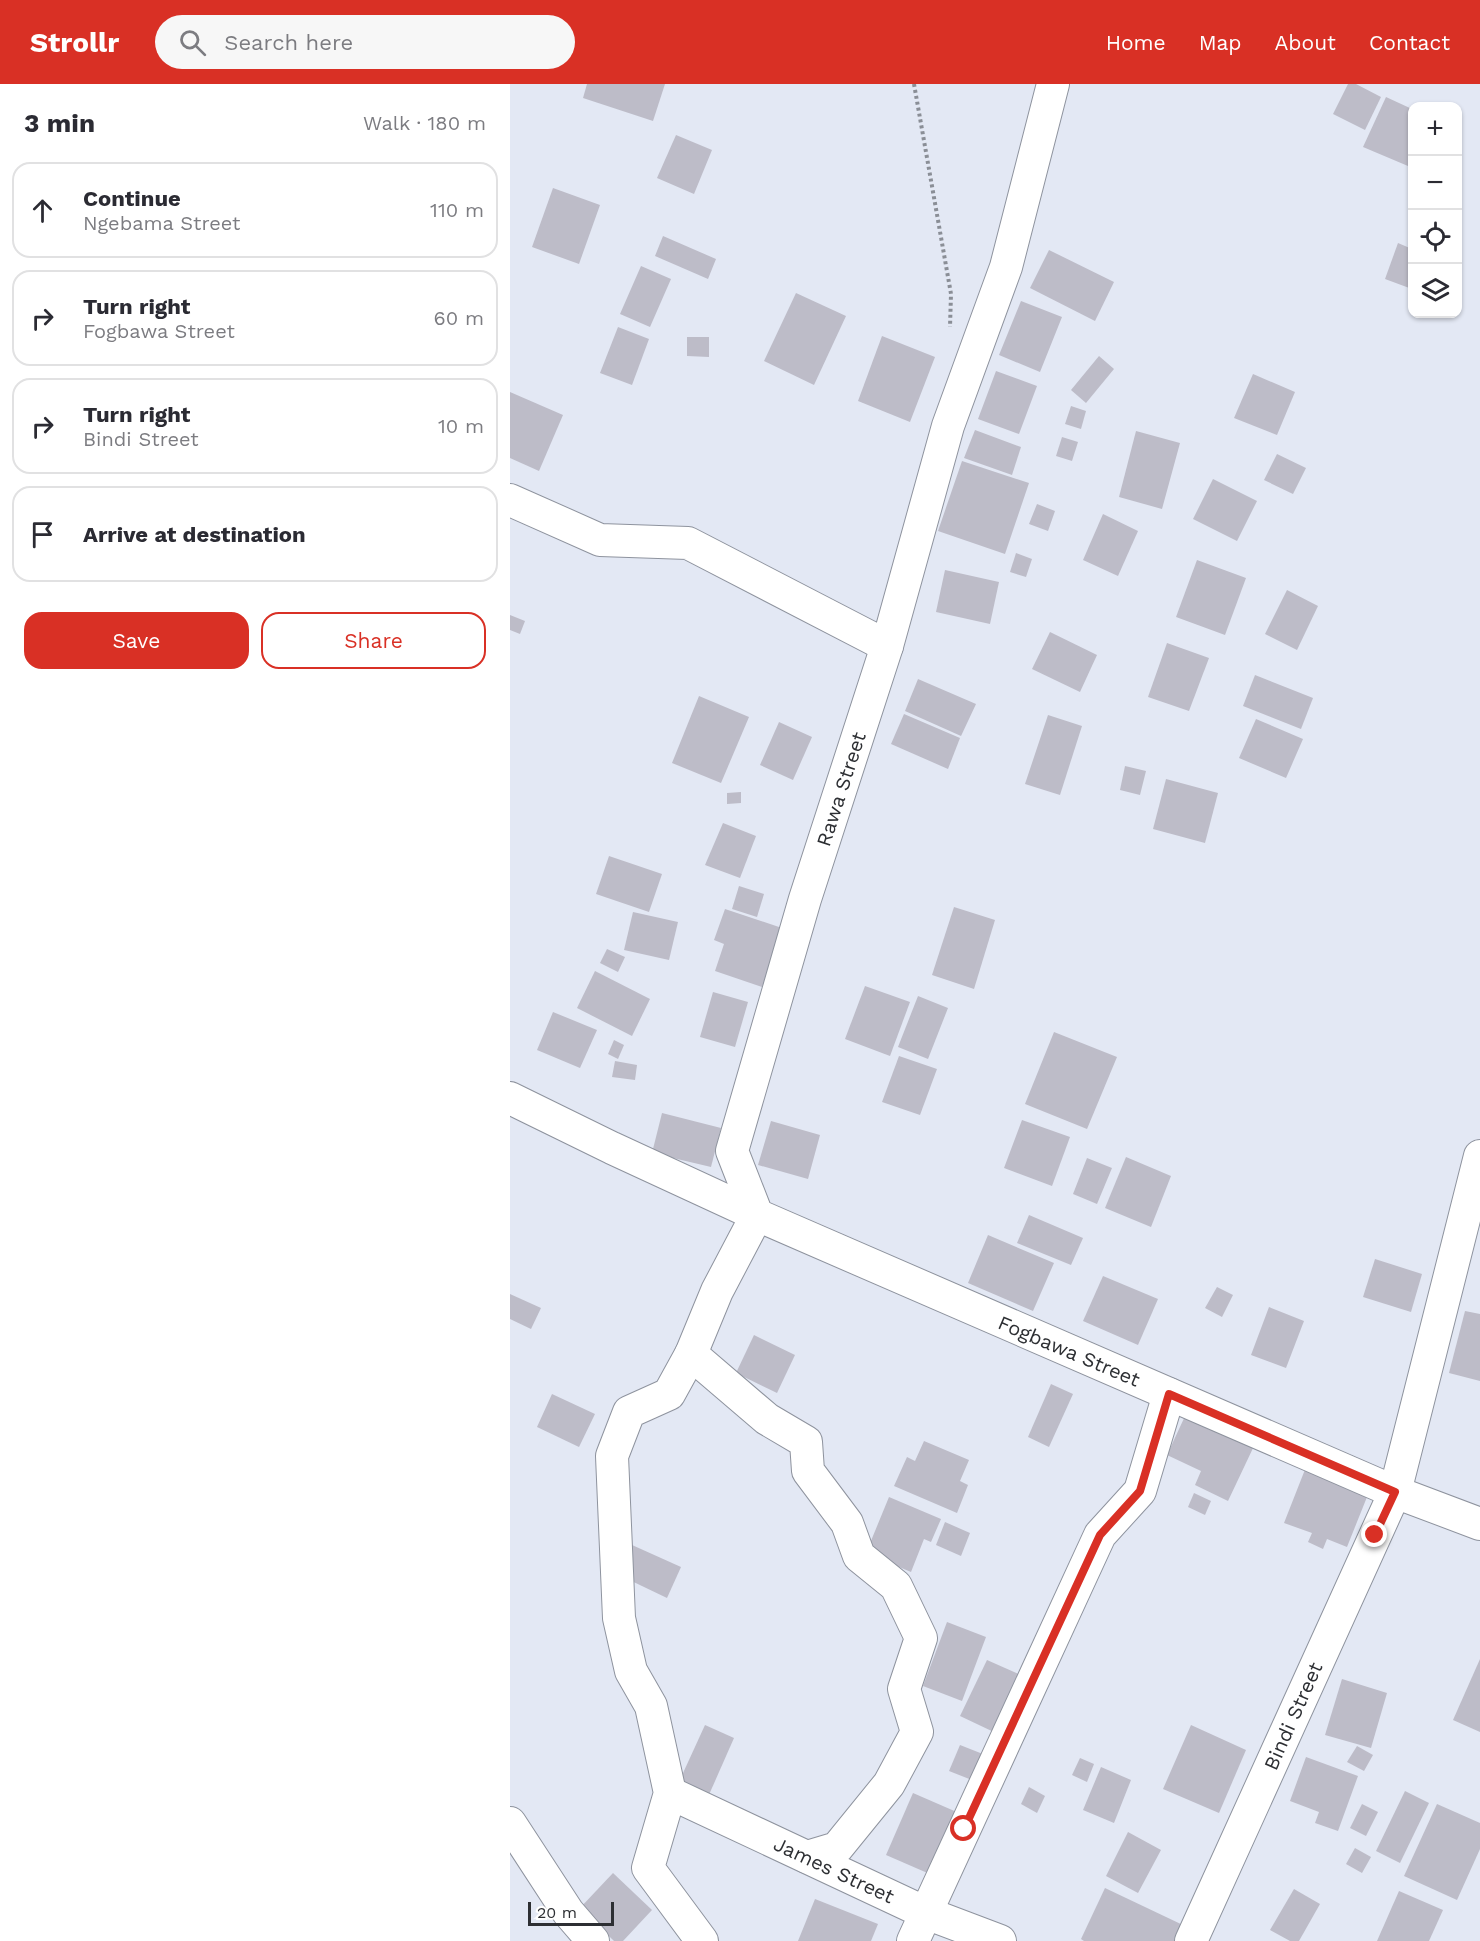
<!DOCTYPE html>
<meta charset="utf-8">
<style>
body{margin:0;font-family:"Work Sans",sans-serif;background:#f7f7f7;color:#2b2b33}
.controls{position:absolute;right:18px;top:18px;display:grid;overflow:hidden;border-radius:12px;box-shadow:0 2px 4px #0004}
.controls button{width:54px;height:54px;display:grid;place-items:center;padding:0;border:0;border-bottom:2px solid #e1e1e2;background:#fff;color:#2b2b33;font:30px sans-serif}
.scale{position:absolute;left:18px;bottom:15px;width:86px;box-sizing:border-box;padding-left:6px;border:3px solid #2d2f33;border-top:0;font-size:16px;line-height:21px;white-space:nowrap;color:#2d2f33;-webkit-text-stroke:4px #fff;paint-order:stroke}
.stop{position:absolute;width:18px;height:18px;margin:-14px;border:4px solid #d93025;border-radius:50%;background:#fff}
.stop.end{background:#d93025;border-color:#fff;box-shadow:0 2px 6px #0008}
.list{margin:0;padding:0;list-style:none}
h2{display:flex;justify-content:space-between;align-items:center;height:78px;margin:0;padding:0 24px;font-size:26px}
h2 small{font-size:20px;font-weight:400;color:#7c7c81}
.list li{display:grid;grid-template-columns:39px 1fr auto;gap:18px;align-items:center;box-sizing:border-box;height:96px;margin:0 12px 12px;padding:0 12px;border:2px solid #e1e1e2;border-radius:18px}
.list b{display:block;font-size:22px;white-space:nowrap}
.list p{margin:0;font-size:20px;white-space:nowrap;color:#7c7c81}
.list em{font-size:20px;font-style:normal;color:#7c7c81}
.actions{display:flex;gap:12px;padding:18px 24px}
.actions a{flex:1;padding:14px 0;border:2px solid #d93025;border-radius:18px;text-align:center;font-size:21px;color:#d93025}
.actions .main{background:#d93025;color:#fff}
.icon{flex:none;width:33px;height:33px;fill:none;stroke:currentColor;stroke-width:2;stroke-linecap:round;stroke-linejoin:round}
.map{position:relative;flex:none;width:970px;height:1857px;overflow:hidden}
header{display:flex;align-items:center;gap:36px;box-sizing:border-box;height:84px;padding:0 30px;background:#d93025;color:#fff}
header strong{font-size:28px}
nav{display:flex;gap:33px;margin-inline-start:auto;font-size:21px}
.search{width:420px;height:54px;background:#f7f7f7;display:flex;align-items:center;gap:15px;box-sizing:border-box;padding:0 21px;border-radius:33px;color:#7c7c81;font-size:22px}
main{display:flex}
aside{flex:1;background:#fff}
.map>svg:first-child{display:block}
.building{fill:#bdbcc8}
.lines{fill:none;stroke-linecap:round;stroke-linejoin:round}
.minor-casing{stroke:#8e939e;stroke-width:34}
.path{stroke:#8a8e96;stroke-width:4;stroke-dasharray:3 3;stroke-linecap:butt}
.minor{stroke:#fff;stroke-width:32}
.route{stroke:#d93025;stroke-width:8}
.labels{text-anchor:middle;stroke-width:4.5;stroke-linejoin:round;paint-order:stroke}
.street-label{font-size:20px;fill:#2d2f33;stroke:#fff}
</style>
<header>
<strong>Strollr</strong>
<div class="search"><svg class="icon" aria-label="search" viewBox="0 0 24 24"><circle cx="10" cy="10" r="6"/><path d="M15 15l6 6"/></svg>Search here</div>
<nav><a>Home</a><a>Map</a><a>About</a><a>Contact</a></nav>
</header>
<main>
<aside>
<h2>3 min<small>Walk · 180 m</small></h2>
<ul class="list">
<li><svg class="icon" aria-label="ahead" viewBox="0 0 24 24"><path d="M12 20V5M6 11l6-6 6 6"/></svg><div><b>Continue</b><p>Ngebama Street</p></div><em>110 m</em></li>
<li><svg class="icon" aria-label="right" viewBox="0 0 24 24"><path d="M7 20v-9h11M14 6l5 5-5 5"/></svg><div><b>Turn right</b><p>Fogbawa Street</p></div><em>60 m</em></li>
<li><svg class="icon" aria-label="right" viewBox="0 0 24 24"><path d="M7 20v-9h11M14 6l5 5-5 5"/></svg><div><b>Turn right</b><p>Bindi Street</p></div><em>10 m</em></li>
<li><svg class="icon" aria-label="arrive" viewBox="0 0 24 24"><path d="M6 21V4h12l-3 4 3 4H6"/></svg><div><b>Arrive at destination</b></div></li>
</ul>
<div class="actions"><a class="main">Save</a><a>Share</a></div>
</aside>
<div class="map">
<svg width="970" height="1857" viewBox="0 0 970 1857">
<rect width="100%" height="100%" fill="#e3e8f4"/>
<g class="building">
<polygon points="77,0 155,0 143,37 73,14"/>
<polygon points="838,0 846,0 871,13 855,46 823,30"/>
<polygon points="876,13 902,25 902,71 898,82 853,63"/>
<polygon points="166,51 202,66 184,110 147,94"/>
<polygon points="43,104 90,121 69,180 22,163"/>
<polygon points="153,152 206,175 198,195 145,172"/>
<polygon points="888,159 902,165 902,205 875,195"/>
<polygon points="539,166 604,198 585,237 520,204"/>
<polygon points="131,182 161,195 140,243 110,230"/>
<polygon points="286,209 336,232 304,301 254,277"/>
<polygon points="511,217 552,233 530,288 489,271"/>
<polygon points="108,243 139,255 122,301 90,289"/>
<polygon points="372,252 425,273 400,338 348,317"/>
<polygon points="177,253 199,253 199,273 177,272"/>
<polygon points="589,272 604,285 576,319 561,306"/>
<polygon points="486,287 527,302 509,350 468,335"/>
<polygon points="743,290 785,308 767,351 724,334"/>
<polygon points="0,308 53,331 29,387 0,374"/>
<polygon points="561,322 576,327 571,345 555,340"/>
<polygon points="465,346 511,363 502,391 454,374"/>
<polygon points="626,347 670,359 652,425 609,413"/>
<polygon points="552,353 568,358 562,377 546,372"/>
<polygon points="767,370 796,384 783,410 754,396"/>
<polygon points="452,377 519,399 495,470 428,447"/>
<polygon points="703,395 747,417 727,457 683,435"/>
<polygon points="527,420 545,427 538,447 519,440"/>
<polygon points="593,430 628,447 608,492 573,476"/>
<polygon points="506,469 522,475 516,493 500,488"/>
<polygon points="687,476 736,494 715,551 666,533"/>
<polygon points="435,486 489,498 480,540 426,528"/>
<polygon points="777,506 808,522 787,566 755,550"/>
<polygon points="0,531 15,537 10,550 0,546"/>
<polygon points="540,548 587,571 570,608 522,585"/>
<polygon points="657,559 699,574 679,627 638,613"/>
<polygon points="745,591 803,614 791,645 733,622"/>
<polygon points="408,595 466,620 451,652 395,627"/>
<polygon points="189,612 239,633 211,699 162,679"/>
<polygon points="394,630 450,654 438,685 381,660"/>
<polygon points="538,631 572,642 550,711 515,700"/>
<polygon points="746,635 793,655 776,694 729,674"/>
<polygon points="269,638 302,653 283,696 250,681"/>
<polygon points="615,682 636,687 630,711 610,706"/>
<polygon points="656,695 708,709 695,759 643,745"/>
<polygon points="231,708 231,719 217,720 217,709"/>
<polygon points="213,739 246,752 230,794 195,781"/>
<polygon points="99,772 152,790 139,828 86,810"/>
<polygon points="229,802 254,810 247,833 222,825"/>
<polygon points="444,823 485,836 464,905 422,891"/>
<polygon points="215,825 272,844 252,903 205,887 214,860 204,856"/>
<polygon points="123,828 168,838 159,876 114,866"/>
<polygon points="97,865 115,873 108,888 90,879"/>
<polygon points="85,887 140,915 122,952 67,924"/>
<polygon points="355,902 400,918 380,972 335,955"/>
<polygon points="203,908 238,918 225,963 190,953"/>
<polygon points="408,912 438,924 418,975 388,963"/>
<polygon points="43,928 87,946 70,984 27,966"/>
<polygon points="544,948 607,973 577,1045 515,1020"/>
<polygon points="104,956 114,961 108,975 98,970"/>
<polygon points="389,972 427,985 410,1031 372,1018"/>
<polygon points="105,977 127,981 125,996 102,993"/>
<polygon points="152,1029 211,1044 201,1083 142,1069"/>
<polygon points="512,1036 560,1053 542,1102 494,1084"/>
<polygon points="261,1037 310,1051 298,1095 248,1081"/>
<polygon points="616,1073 661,1092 641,1143 595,1124"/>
<polygon points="577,1074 602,1084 587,1120 563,1110"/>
<polygon points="519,1131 573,1154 561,1181 507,1159"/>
<polygon points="478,1151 544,1179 523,1227 458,1199"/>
<polygon points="865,1175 912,1190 901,1228 853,1213"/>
<polygon points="593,1192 648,1215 628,1261 573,1237"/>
<polygon points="707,1203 723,1211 712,1233 695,1224"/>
<polygon points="0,1210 31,1224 21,1245 0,1235"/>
<polygon points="759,1223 794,1237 776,1284 741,1271"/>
<polygon points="955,1227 970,1230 970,1297 939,1289"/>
<polygon points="244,1251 285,1271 267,1309 226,1289"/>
<polygon points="541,1300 563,1310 539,1363 518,1353"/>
<polygon points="42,1310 85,1330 69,1363 27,1343"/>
<polygon points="676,1330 744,1362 718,1417 685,1401 691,1387 657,1371"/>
<polygon points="414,1357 459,1376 450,1397 458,1401 447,1429 384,1402 397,1373 405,1377"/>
<polygon points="796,1383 859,1408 837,1463 817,1455 813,1465 798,1458 802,1449 774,1439"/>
<polygon points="684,1409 701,1417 695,1431 678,1423"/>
<polygon points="379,1413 431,1435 421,1458 414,1455 401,1488 356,1469"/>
<polygon points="435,1438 460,1449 451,1472 426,1461"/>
<polygon points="122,1461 171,1483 157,1514 109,1491"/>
<polygon points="437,1538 476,1553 452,1617 413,1602"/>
<polygon points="970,1575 970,1648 943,1636"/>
<polygon points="477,1576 515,1593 488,1650 450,1632"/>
<polygon points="832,1595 877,1609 861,1664 815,1651"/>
<polygon points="195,1641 224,1654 198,1713 168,1700"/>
<polygon points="681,1641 736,1666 709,1729 653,1705"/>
<polygon points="450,1661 483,1674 472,1700 439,1687"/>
<polygon points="847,1662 863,1671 854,1687 837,1678"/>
<polygon points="796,1673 848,1692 828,1747 805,1739 809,1728 780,1717"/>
<polygon points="570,1674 584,1680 577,1698 562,1691"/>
<polygon points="591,1683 621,1696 604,1739 573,1726"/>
<polygon points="519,1703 535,1712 527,1729 511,1720"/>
<polygon points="895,1707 919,1719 890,1779 866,1767"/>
<polygon points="403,1709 449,1729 422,1791 376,1771"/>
<polygon points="852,1720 868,1728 856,1752 840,1744"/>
<polygon points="927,1720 970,1739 970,1765 947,1816 894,1792"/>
<polygon points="618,1748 651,1766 628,1809 596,1792"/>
<polygon points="845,1764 861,1773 852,1789 836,1780"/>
<polygon points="103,1789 142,1826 113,1857 104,1857 70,1824"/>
<polygon points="595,1804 675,1842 668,1857 574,1857 571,1855"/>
<polygon points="784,1805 810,1820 789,1857 780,1857 760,1846"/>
<polygon points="889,1807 933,1826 919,1857 867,1857"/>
<polygon points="305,1815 368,1840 361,1857 288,1857"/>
</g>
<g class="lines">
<defs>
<g id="minor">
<polyline points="543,0 496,183 438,342 377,562 295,815 222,1067 247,1131 885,1408 970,1440"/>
<polyline points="0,416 90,456 178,459 377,562"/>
<polyline points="0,1014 102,1064 247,1131 207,1207 181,1270 159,1310 119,1328 102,1372 109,1534 121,1587 141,1622 160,1709 138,1784 192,1857"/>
<polyline points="181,1270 257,1335 296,1358 298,1387 337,1439 349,1472 386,1502 411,1554 394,1605 407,1648 379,1700 327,1764 297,1773"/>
<polyline points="160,1709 416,1829 490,1857"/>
<polyline points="0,1739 58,1828 83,1857"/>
<polyline points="403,1857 590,1451 630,1407 659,1310"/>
<polyline points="681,1857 885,1408 970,1072"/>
</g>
</defs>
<use href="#minor" class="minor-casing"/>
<polyline class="path" points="404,0 441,210 440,243"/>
<use href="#minor" class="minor"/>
</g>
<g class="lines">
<polyline class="route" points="454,1745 590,1451 630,1407 659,1310 885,1408 865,1451"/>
</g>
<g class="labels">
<g class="street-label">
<text transform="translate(331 705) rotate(-72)" y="7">Rawa Street</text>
<text transform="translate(559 1267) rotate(23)" y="7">Fogbawa Street</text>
<text transform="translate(783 1632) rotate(-66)" y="7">Bindi Street</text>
<text transform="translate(324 1786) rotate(25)" y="7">James Street</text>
</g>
</g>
</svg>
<div class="controls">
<button>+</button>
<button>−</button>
<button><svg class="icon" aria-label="locate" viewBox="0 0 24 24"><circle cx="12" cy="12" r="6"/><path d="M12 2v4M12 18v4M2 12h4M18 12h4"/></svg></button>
<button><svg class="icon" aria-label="layers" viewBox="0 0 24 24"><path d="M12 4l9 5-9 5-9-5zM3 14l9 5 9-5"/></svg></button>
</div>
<div class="scale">20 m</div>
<div class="stop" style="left:454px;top:1745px"></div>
<div class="stop end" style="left:865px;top:1451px"></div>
</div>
</main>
